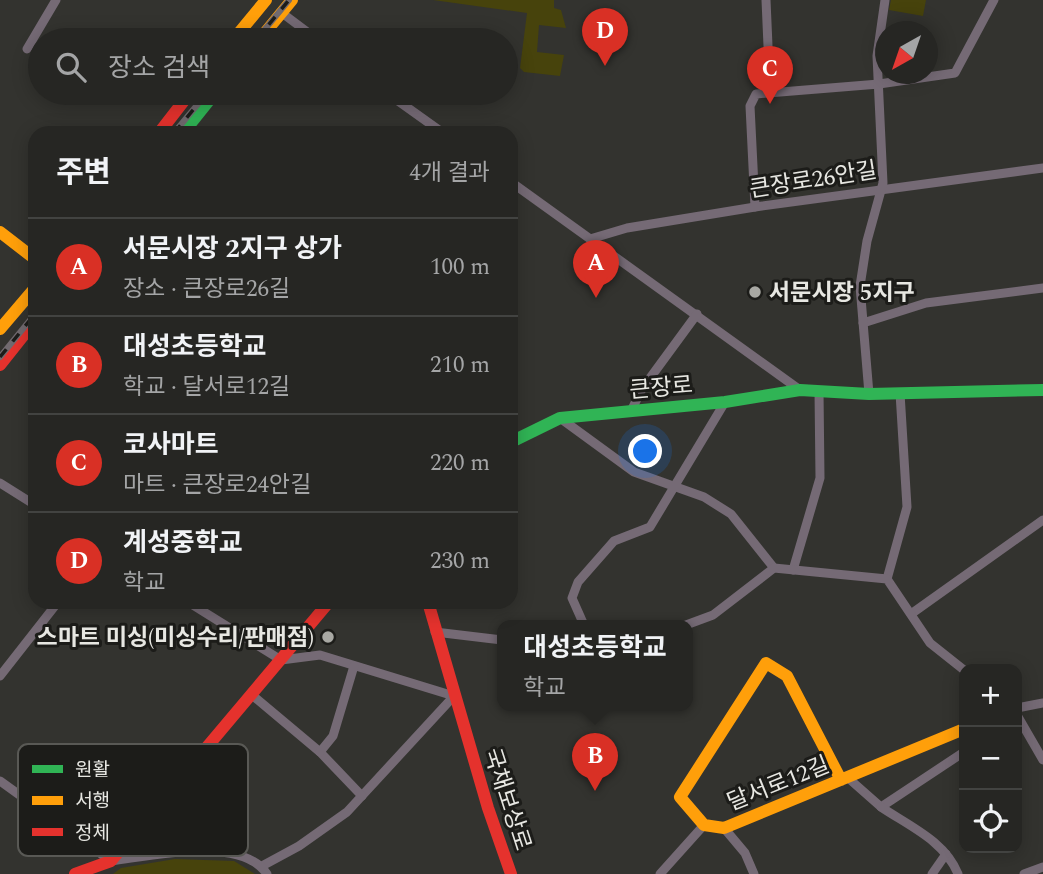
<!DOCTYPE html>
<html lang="ko">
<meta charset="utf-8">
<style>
body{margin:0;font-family:Spectral,"Noto Sans KR",serif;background:#323230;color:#f1f3f6}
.controls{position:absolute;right:21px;bottom:21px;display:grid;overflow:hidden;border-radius:14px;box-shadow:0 4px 18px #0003}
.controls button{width:63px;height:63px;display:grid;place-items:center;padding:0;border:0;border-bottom:2px solid #424341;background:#262623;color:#f1f3f6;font:35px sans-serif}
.compass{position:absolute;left:875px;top:21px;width:63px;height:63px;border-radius:50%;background:#262623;box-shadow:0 4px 18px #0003;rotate:220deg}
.you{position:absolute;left:646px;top:452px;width:24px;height:24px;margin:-18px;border:5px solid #fff;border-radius:50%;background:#1a73e8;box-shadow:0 0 0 10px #1a73e833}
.badge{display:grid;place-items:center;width:46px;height:46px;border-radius:50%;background:#d93025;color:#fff;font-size:23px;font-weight:700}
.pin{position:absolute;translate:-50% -58px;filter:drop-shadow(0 2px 4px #0008)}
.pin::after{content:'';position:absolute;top:37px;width:24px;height:21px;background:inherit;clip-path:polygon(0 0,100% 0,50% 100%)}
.popup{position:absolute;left:497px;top:620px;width:196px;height:91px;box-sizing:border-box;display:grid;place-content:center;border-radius:14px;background:#262623;filter:drop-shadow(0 2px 5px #0005);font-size:23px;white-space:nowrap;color:#a4a5a6}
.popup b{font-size:26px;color:#f1f3f6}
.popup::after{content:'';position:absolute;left:50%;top:100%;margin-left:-14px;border:14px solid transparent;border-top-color:#262623}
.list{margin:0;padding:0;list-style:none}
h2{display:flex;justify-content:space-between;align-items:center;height:91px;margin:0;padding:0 28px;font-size:30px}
h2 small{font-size:23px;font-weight:400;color:#a4a5a6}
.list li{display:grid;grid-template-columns:46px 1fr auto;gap:21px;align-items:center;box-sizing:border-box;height:98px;padding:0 28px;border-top:2px solid #424341}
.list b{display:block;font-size:26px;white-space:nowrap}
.list p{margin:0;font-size:23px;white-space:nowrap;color:#a4a5a6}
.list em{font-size:23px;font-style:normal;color:#a4a5a6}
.icon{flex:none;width:38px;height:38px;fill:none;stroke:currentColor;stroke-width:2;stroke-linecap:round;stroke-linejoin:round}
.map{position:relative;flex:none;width:1043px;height:874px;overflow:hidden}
.search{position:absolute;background:#262623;box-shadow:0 4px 18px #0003;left:28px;top:28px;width:490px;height:77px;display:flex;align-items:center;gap:18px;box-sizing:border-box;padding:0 24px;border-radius:38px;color:#a4a5a6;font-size:26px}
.panel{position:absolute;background:#262623;box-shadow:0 4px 18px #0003;left:28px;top:126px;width:490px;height:483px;border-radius:21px}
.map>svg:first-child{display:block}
.green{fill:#47430c}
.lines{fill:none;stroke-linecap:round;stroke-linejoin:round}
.street{stroke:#756a75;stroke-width:9}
.fast{stroke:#30b455;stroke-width:12}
.slow{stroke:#ff9f0a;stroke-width:12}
.jam{stroke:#e5322d;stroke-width:12}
.rail-casing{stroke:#716a6f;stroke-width:6}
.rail{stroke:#1c1c19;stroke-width:3.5;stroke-dasharray:10;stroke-linecap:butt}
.poi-dot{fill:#a8a8a3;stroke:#1c1c19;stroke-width:2.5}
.labels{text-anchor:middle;stroke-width:6;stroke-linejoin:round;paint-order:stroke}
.street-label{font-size:23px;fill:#e7e7e2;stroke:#1c1c19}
.poi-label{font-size:23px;font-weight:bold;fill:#e7e7e2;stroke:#1c1c19;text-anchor:start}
.key{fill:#1c1c19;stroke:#595955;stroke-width:2}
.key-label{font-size:19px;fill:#e7e7e2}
</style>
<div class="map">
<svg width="1043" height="874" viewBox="0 0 1043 874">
<rect width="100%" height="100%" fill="#33332f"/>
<g class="green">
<polygon points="433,0 554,0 554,8 561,10 566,28 539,25 537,52 564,55 560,76 524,72 520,68 527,13"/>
<polygon points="891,0 926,0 923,16 889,10"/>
<polygon points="175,859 234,861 255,874 113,874 121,868"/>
</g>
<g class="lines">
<g class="street">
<polyline points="766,0 770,92"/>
<polyline points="282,13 318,40"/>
<polyline points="27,49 56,0"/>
<polyline points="387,93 443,133"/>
<polyline points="511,182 800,390"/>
<polyline points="755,207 750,106 756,94 879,84 955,73 994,0"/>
<polyline points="590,239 627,228 755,207 1043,168"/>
<polyline points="863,323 926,303 1043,288"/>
<polyline points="869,394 860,286 867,241 883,183 877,56 885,0"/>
<polyline points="631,411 642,389 697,314"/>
<polyline points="560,418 634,472 704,497 731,514 774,568"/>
<polyline points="0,483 35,505"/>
<polyline points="793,570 820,478 819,391"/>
<polyline points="887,579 907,507 900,393"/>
<polyline points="188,602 281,660 320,655 454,696 347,812 299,846 262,866"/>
<polyline points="911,614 1043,520"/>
<polyline points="584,625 572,598 578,582 614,541 650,527 725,402"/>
<polyline points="686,625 713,615 774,568 887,579 930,643 964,670"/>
<polyline points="435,632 502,640"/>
<polyline points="0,676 58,602"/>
<polyline points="252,695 320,752 362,796"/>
<polyline points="1017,708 1043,703"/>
<polyline points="1017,715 1043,760"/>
<polyline points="320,752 333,736 354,666"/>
<polyline points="847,777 881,807 964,752"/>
<path d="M0,781L111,861C151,856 241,835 267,874"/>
<path d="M881,807C909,826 945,841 958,874"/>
<polyline points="724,828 745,853 754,874"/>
<polyline points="660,874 704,825"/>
<polyline points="932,874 946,854"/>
<polyline points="1024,874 1043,867"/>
</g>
<g class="fast">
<polyline points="183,133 215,93"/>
<polyline points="511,442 560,418 725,402 800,390 869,394 1043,390"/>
</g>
<g class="slow">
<polyline points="233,40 266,0"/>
<polyline points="259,40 292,0"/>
<polyline points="0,232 35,259"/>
<polyline points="0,329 35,288"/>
<polyline points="841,780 787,676 766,663 680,797 704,825 724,828 964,729"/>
</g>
<g class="jam">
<polyline points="159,133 190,93"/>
<polyline points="0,365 35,321"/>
<polyline points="428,602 488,808 511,874"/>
<polyline points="75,874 111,861 329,602"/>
</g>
<defs>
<g id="rail">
<polyline points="256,40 289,0"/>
<polyline points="174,133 207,93"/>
<polyline points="0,357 35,314"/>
</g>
</defs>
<use href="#rail" class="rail-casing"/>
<use href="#rail" class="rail"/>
</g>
<g class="poi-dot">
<circle cx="755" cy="292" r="7"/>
<circle cx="328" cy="637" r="7"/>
</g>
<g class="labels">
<g class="street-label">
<text transform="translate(813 179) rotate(-9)" y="8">큰장로26안길</text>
<text transform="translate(661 387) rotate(-5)" y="8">큰장로</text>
<text transform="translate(778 783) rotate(-22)" y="8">달서로12길</text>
<text transform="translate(508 799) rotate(72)" y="8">국채보상로</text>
</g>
<g class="poi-label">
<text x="769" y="300">서문시장 5지구</text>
<text x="314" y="645" text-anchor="end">스마트 미싱(미싱수리/판매점)</text>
</g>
</g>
<rect x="18" y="744" width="230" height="112" rx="10" class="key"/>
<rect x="32" y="765" width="31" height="8" fill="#30b455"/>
<rect x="32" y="796" width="31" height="9" fill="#ff9f0a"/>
<rect x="32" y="828" width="31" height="8" fill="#e5322d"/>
<g class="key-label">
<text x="75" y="776">원활</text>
<text x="75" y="807">서행</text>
<text x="75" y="839">정체</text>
</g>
</svg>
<div class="controls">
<button>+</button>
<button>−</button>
<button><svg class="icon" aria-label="locate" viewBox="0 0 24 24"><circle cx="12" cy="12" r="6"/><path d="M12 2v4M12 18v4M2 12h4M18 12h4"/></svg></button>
</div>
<svg class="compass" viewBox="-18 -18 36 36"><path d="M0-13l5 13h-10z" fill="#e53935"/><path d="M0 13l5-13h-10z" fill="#a4a5a6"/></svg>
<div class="you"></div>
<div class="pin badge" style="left:596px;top:298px">A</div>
<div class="pin badge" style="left:595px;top:791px">B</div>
<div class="popup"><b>대성초등학교</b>학교</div>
<div class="pin badge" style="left:770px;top:104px">C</div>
<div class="pin badge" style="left:605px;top:66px">D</div>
<div class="search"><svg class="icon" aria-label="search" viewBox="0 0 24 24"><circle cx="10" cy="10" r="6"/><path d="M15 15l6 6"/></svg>장소 검색</div>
<section class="panel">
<h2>주변<small>4개 결과</small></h2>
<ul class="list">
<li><span class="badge">A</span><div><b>서문시장 2지구 상가</b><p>장소 · 큰장로26길</p></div><em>100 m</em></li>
<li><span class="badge">B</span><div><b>대성초등학교</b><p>학교 · 달서로12길</p></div><em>210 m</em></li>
<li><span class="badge">C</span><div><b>코사마트</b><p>마트 · 큰장로24안길</p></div><em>220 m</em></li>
<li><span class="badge">D</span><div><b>계성중학교</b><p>학교</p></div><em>230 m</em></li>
</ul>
</section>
</div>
